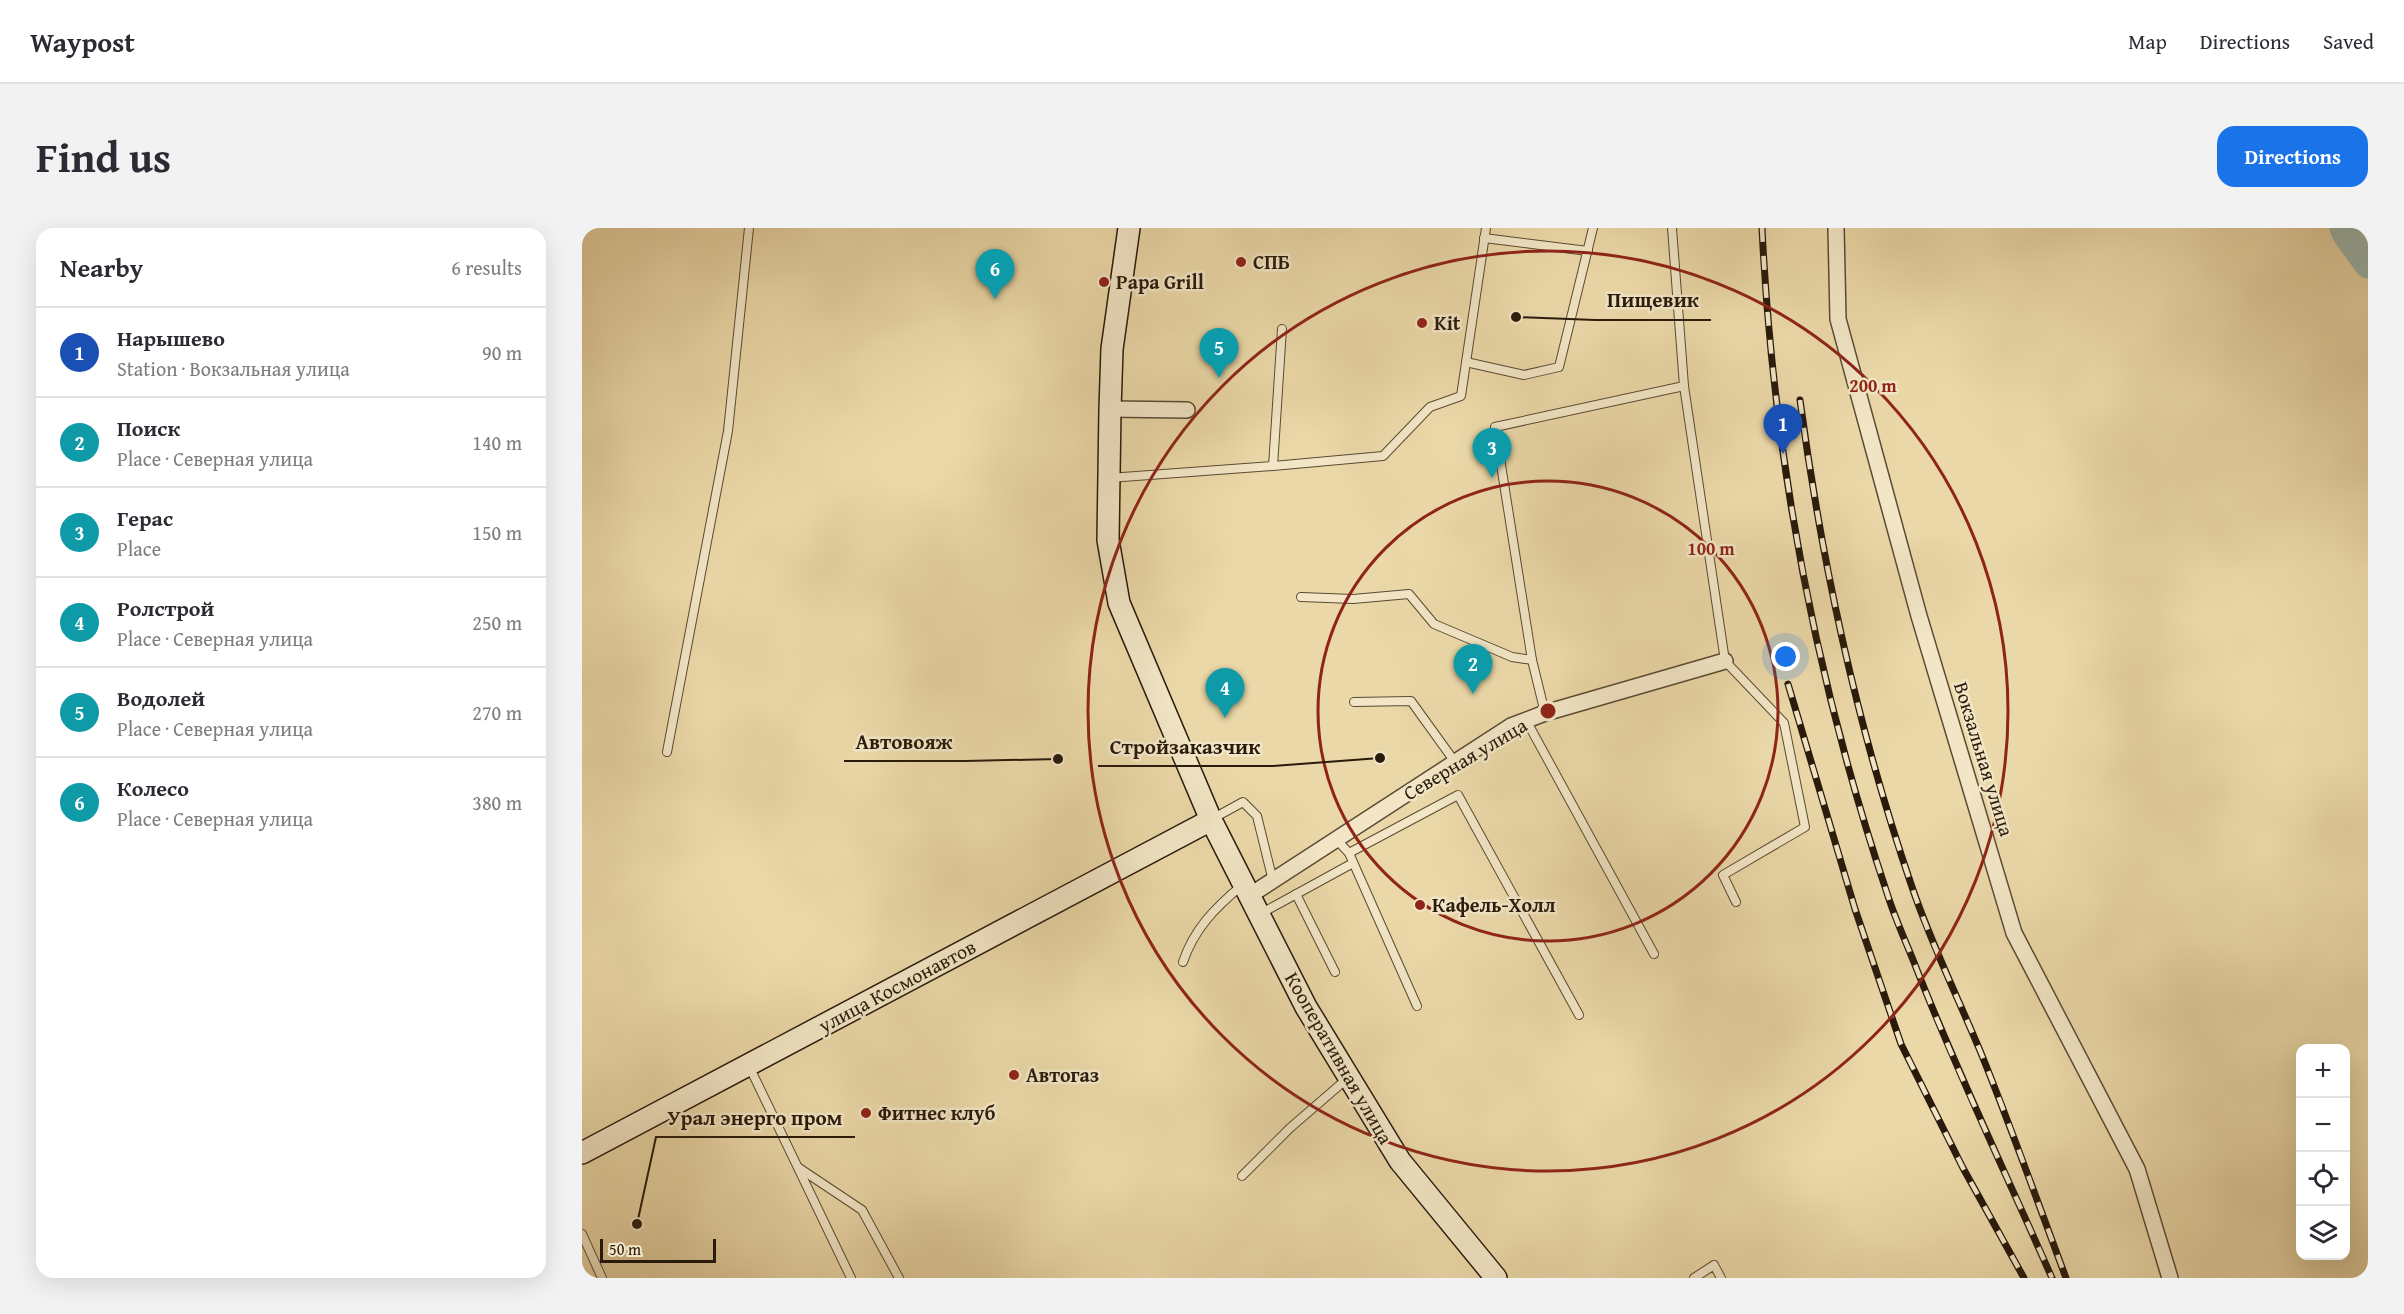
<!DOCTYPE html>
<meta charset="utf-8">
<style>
body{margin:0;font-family:"Gentium Book Plus",serif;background:#f2f2f3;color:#2b2b33}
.controls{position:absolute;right:18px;bottom:18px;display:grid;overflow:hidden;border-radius:12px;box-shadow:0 6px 24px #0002}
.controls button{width:54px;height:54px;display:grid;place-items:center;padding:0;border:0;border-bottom:2px solid #e1e1e2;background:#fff;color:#2b2b33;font:30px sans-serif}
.scale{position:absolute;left:18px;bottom:15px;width:116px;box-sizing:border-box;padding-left:6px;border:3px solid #291a0c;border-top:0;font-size:16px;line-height:21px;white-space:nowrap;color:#291a0c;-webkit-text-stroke:4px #f2e6c6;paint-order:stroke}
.you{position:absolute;left:1204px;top:429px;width:21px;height:21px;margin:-15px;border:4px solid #fff;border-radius:50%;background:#1a73e8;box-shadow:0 0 0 9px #1a73e833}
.badge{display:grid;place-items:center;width:39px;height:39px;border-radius:50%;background:#1a73e8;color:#fff;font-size:20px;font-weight:700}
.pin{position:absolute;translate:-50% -50px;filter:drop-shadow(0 2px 3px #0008)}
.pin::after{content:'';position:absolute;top:32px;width:21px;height:18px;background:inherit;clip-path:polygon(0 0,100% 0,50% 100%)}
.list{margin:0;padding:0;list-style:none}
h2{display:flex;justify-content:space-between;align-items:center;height:78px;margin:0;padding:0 24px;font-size:26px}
h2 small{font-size:20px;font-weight:400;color:#7c7c81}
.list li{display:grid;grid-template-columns:39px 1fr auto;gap:18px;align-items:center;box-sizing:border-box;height:90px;padding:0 24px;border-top:2px solid #e1e1e2}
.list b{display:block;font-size:22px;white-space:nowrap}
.list p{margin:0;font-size:20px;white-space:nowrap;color:#7c7c81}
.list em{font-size:20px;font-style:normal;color:#7c7c81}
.icon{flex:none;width:33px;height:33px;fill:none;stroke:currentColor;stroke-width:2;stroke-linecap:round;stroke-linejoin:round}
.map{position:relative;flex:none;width:1786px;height:1050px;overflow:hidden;border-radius:18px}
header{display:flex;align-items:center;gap:36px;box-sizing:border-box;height:84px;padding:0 30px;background:#fff;border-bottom:2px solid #e1e1e2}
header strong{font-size:28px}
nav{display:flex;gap:33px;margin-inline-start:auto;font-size:21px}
.intro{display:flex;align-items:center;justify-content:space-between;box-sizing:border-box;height:144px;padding:0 36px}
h1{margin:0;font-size:42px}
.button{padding:15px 27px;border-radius:18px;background:#1a73e8;color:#fff;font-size:21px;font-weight:700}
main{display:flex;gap:36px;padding:0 36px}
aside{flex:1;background:#fff;border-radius:18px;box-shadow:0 6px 24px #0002}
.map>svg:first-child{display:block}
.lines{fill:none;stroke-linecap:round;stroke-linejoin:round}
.river{stroke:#9cb8b2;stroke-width:27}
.lane-casing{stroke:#5a4a33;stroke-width:10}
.street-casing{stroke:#5a4a33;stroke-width:18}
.secondary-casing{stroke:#291a0c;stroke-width:24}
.lane{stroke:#f2e6c6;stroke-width:8}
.street{stroke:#f2e6c6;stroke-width:15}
.secondary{stroke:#f2e6c6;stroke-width:21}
.rail-casing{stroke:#291a0c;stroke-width:7}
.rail{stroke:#f2e6c6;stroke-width:4.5;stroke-dasharray:14;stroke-linecap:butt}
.ring{fill:none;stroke:#8f2418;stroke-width:3}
.poi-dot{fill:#8f2418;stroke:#f2e6c6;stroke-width:2}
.labels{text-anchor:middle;stroke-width:5;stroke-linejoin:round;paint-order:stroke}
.poi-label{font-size:20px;font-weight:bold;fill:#291a0c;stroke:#f2e6c6;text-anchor:start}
.street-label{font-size:20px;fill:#291a0c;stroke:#f2e6c6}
.centre{fill:#8f2418;stroke:#f2e6c6;stroke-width:3}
.ring-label{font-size:18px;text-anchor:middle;font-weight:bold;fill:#8f2418;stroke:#f2e6c6;stroke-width:5;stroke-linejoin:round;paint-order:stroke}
.leader{fill:none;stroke:#291a0c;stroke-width:2}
.callout-dot{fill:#291a0c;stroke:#f2e6c6;stroke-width:2}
.callout-label{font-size:21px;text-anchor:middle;font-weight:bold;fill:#291a0c;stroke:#f2e6c6;stroke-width:5;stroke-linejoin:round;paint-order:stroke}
</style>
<header>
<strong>Waypost</strong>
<nav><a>Map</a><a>Directions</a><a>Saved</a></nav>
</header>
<div class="intro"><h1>Find us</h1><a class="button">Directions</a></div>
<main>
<aside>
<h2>Nearby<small>6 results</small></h2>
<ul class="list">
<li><span class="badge" style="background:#1a4fb4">1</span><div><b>Нарышево</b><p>Station · Вокзальная улица</p></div><em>90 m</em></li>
<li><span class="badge" style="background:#0f9aa8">2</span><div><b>Поиск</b><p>Place · Северная улица</p></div><em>140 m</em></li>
<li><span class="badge" style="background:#0f9aa8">3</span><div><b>Герас</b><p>Place</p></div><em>150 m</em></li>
<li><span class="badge" style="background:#0f9aa8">4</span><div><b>Ролстрой</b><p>Place · Северная улица</p></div><em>250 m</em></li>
<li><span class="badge" style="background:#0f9aa8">5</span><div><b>Водолей</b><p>Place · Северная улица</p></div><em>270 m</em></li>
<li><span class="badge" style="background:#0f9aa8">6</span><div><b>Колесо</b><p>Place · Северная улица</p></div><em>380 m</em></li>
</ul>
</aside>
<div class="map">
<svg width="1786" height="1050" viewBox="0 0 1786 1050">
<rect width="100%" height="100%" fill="#ebd8a8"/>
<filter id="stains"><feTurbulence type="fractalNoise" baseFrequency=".00333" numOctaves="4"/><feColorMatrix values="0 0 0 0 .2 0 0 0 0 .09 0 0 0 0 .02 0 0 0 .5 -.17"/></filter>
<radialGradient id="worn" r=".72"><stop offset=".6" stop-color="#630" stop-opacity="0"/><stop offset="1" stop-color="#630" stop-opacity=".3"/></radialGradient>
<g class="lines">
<polyline class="river" points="1761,0 1764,7 1786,37"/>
<defs>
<g id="lane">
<polyline points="1090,0 1102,158"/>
<polyline points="902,10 1006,23"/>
<polyline points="884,134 942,147 977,139 1011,0"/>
<polyline points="691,238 801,228 848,179 879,168 904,0"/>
<polyline points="527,250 691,238 700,101"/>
<polyline points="719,369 771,371 827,366 852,396 930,429 950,432 963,485"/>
<polyline points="950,432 913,199 1102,158 1143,433 1202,495 1223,599 1141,647 1154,674"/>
<polyline points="772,474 829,473 873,534"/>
<polyline points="944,492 1072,726"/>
<polyline points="85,524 146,203 167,0"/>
<polyline points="630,591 661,574 675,588 691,653"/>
<polyline points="754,611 767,625 835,778"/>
<polyline points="767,625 876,567 997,787"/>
<polyline points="714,666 753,744"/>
<polyline points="678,686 771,635"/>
<path d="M601,734C612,701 633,680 659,658"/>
<polyline points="167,838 269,1050"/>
<polyline points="217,940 280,982 317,1050"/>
<polyline points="660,948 708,900 767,849"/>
<polyline points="0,1006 20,1050"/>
<polyline points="1112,1050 1132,1037 1139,1050"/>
</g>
<g id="street">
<polyline points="1254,0 1256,91 1337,388 1432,705 1555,941 1588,1050"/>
<polyline points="528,181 605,182"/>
<polyline points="667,668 929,498 963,485 1143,433"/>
</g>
<g id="secondary">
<polyline points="547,0 530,121 528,181 526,312 537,375 629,592 724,779 818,933 914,1050"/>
<polyline points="0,925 629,592"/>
</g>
</defs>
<use href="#lane" class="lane-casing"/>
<use href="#street" class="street-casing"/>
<use href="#secondary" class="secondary-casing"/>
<use href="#lane" class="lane"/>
<use href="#street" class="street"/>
<use href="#secondary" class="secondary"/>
<defs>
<g id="rail">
<path d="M1180,0C1191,226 1233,451 1305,665C1313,691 1325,716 1335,742C1376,846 1425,948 1470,1050"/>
<path d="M1218,172C1240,337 1276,502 1330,659C1349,715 1376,770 1399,825C1429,899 1456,975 1484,1050"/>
<polyline points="1206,456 1273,681 1319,816 1381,940 1442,1050"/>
</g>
</defs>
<use href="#rail" class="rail-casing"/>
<use href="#rail" class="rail"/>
</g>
<g class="ring">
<circle cx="966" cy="483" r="230"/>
<circle cx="966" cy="483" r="460"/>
</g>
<g class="poi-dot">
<circle cx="659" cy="34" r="6"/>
<circle cx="522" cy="54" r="6"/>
<circle cx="840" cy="95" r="6"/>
<circle cx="838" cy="677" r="6"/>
<circle cx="432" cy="847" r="6"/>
<circle cx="284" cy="885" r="6"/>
</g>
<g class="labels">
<g class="poi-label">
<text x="671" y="41">СПБ</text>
<text x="534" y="61">Papa Grill</text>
<text x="852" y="102">Kit</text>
<text x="850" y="684">Кафель-Холл</text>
<text x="444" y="854">Автогаз</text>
<text x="296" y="892">Фитнес клуб</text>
</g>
<g class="street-label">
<text transform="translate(883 531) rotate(-31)" y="7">Северная улица</text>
<text transform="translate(1402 531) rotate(73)" y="7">Вокзальная улица</text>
<text transform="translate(315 758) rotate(-28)" y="7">улица Космонавтов</text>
<text transform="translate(757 830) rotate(60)" y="7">Кооперативная улица</text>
</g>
</g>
<circle cx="966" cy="483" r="9" class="centre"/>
<g class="ring-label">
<text x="1291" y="164">200 m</text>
<text x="1129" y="327">100 m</text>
</g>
<path class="leader" d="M934 89L1013 92H1129M476 531L383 533H262M798 530L691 538H516M55 996L74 909H273"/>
<g class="callout-dot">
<circle cx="934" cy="89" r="6"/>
<circle cx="476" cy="531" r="6"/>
<circle cx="798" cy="530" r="6"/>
<circle cx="55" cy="996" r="6"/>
</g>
<g class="callout-label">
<text x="1071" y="79">Пищевик</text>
<text x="322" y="521">Автовояж</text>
<text x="603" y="526">Стройзаказчик</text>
<text x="173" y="897">Урал энерго пром</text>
</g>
<rect width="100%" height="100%" filter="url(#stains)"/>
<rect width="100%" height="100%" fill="url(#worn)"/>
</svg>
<div class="controls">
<button>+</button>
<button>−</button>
<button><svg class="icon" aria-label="locate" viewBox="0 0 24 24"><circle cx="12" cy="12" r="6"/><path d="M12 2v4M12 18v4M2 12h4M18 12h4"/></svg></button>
<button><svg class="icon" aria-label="layers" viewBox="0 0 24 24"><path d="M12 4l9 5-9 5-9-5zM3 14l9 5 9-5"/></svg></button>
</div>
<div class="scale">50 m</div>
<div class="you"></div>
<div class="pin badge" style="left:1201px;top:226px;background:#1a4fb4">1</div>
<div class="pin badge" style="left:891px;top:466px;background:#0f9aa8">2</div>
<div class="pin badge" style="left:910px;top:250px;background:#0f9aa8">3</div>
<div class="pin badge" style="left:643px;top:490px;background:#0f9aa8">4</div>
<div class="pin badge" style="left:637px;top:150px;background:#0f9aa8">5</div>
<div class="pin badge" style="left:413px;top:71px;background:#0f9aa8">6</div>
</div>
</main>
